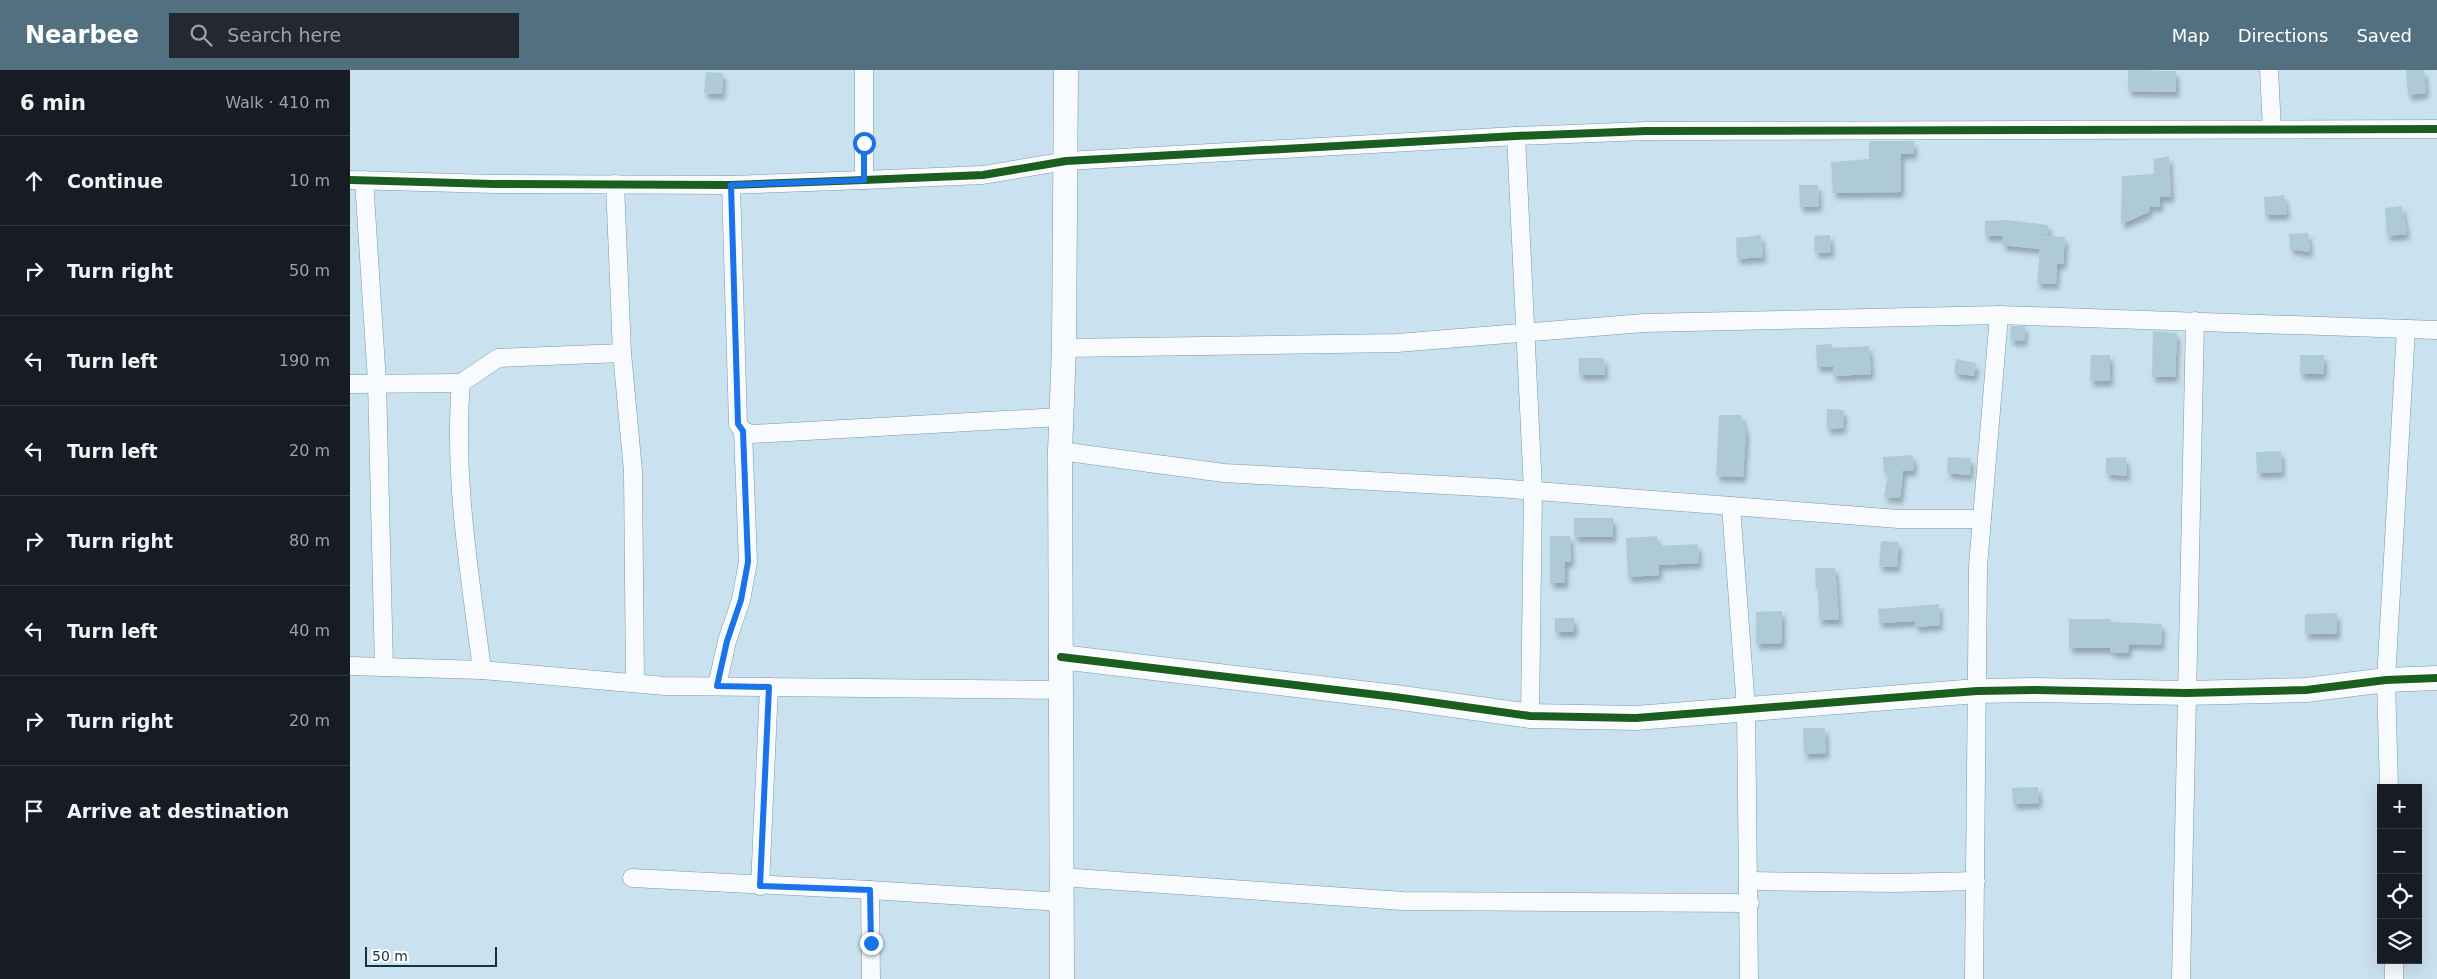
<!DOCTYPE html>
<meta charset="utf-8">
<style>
body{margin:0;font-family:"DejaVu Sans",sans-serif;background:#242831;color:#f1f3f6}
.controls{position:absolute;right:15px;bottom:15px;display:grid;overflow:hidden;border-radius:0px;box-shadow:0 5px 20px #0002}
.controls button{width:45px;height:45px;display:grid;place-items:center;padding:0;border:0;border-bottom:1px solid #363941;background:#171b24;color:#f1f3f6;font:25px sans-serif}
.scale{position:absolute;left:15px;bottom:12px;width:132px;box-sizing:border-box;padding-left:5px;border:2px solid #123342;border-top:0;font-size:14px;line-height:18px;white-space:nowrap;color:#123342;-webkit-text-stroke:4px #fff;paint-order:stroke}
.stop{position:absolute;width:15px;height:15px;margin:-11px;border:4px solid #1a73e8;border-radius:50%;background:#fff}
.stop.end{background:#1a73e8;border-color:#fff;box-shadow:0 1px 5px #0008}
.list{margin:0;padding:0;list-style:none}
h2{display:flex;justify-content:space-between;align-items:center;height:65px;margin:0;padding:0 20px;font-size:21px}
h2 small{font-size:16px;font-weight:400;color:#9ea1a6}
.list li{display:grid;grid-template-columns:32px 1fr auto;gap:15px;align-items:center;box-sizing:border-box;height:90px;padding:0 20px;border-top:1px solid #363941}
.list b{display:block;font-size:19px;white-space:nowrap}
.list em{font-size:16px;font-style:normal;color:#9ea1a6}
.icon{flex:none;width:28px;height:28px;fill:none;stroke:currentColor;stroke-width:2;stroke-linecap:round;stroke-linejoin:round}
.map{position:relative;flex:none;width:2087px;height:909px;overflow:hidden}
header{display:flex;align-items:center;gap:30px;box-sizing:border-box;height:70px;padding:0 25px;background:#52707f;color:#fff}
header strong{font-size:24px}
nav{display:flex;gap:28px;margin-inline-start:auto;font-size:18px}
.search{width:350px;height:45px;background:#242831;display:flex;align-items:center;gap:12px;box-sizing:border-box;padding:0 18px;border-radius:0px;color:#9ea1a6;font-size:19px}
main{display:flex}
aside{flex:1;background:#171b24}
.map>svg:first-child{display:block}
.building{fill:#afcad7;filter:url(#shadow)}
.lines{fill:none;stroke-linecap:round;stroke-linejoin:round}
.street-casing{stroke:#7d98a5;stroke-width:19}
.secondary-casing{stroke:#7d98a5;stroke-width:25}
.street{stroke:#f7fbfd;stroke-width:18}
.secondary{stroke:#f7fbfd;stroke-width:24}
.cycleway-casing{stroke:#fff;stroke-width:11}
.cycleway{stroke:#1b5e20;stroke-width:8}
.route{stroke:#1a73e8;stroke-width:6}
</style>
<header>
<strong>Nearbee</strong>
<div class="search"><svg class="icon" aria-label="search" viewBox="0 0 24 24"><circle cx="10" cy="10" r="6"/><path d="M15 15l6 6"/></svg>Search here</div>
<nav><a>Map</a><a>Directions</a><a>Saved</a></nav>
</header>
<main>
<aside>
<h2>6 min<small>Walk · 410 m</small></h2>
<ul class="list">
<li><svg class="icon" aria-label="ahead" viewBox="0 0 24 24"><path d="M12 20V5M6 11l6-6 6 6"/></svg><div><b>Continue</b></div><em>10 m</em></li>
<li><svg class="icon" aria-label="right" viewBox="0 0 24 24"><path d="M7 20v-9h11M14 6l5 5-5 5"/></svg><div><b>Turn right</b></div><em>50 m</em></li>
<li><svg class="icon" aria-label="left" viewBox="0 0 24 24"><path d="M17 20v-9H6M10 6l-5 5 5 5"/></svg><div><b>Turn left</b></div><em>190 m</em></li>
<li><svg class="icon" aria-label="left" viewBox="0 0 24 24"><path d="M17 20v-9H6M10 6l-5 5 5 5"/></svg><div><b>Turn left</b></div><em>20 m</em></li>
<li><svg class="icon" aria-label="right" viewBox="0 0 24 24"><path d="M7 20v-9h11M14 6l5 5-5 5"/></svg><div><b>Turn right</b></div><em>80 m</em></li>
<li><svg class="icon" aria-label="left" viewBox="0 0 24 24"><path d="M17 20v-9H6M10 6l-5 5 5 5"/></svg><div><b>Turn left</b></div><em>40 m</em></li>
<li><svg class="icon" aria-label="right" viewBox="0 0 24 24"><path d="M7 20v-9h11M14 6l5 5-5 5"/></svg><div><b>Turn right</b></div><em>20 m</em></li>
<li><svg class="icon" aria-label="arrive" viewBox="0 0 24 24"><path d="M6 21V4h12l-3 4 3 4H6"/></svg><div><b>Arrive at destination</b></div></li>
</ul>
</aside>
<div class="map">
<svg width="2087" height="909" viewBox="0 0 2087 909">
<defs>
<filter id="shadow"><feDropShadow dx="3" dy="5.5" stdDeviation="2.5" flood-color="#0004"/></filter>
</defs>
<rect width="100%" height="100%" fill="#cae2ef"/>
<g class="building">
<polygon points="1778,0 1826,1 1826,22 1778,21"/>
<polygon points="2056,0 2074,0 2076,23 2058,25"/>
<polygon points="356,2 373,3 372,24 354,23"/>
<polygon points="1519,71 1564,71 1564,84 1551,84 1551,122 1483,123 1481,92 1519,89"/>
<polygon points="1819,86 1821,127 1810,127 1810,137 1800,136 1799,142 1771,154 1772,106 1804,104 1804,89"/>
<polygon points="1449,115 1468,115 1469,136 1450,137"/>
<polygon points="1934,125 1937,144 1915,145 1914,127"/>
<polygon points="2052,136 2057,164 2037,166 2035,138"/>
<polygon points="1657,150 1698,155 1698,164 1684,165 1715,167 1713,194 1707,194 1706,214 1687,213 1690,179 1652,175 1653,166 1635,166 1635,151"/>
<polygon points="1958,163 1960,182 1940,179 1939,164"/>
<polygon points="1411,165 1413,187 1387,189 1386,168"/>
<polygon points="1480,165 1481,182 1465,183 1464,166"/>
<polygon points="1661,256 1675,256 1674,271 1660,270"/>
<polygon points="1803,261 1827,263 1825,307 1802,307"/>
<polygon points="1482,274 1482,278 1519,276 1521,304 1483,306 1483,296 1467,297 1466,275"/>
<polygon points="1741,285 1760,285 1760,311 1740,311"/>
<rect x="1950" y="285" width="24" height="19"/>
<polygon points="1229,288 1254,288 1255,305 1229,305"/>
<polygon points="1606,289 1626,293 1624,306 1604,303"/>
<polygon points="1477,339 1494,340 1493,358 1477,359"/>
<polygon points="1369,345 1391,345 1396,362 1393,407 1366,406"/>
<polygon points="1931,381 1932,402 1907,403 1906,382"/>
<polygon points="1563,385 1564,400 1553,401 1550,428 1534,427 1538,402 1534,402 1533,387"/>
<polygon points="1598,387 1621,388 1620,405 1597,403"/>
<polygon points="1776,387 1777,406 1756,404 1756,388"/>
<rect x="1224" y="448" width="39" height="19"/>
<polygon points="1200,466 1220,466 1221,492 1215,492 1215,513 1200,513"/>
<polygon points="1307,466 1308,476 1348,474 1349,493 1309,495 1309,505 1278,507 1276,468"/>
<polygon points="1531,471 1549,472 1547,497 1529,496"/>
<polygon points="1465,498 1485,498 1489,550 1469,550 1468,517 1466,518"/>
<polygon points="1589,534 1590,555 1566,557 1565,551 1529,553 1528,539"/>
<polygon points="1432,541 1432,573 1406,574 1406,542"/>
<polygon points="1987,543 1987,564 1955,564 1955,544"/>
<rect x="1205" y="548" width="19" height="14"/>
<polygon points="1719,549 1761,549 1760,552 1812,554 1811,575 1779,574 1778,583 1761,582 1760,578 1719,578"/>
<polygon points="1453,658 1475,658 1476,683 1454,684"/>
<polygon points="1688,717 1689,733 1663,734 1662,718"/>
</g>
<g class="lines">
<defs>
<g id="street">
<polyline points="1919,0 1922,59"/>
<polyline points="1166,66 1183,421 1180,646"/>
<polyline points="0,110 144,114 381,115 514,110 633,105 716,91 1166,66 1296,61 2087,59"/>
<polyline points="14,110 27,312 34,597"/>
<polyline points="514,110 514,0"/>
<polyline points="265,114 272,283 283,401 285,613"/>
<polyline points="714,278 1047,273 1294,253 1649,245 2087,260"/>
<polyline points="111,313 148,288 272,283"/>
<path d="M0,314L111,313C103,408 120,505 132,600"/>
<polyline points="393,361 401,364 711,347"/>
<polyline points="710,381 874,403 1148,418 1549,449 1632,449"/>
<polyline points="1381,436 1396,638 1399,909"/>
<polyline points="0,596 132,600 315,616 711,620"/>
<polyline points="367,616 377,571 391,530 398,492 393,361 388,354 381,115"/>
<polyline points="2039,718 2036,610 2056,259"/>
<polyline points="711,807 1053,831 1400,833"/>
<polyline points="282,808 520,820 712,832"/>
<polyline points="1399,811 1545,813 1626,811"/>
<polyline points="410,816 419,617"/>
<polyline points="520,820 521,909"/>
<polyline points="2044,890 2044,909"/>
<polyline points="1624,909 1628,496 1649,245"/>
<polyline points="1831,909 1845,251"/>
</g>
<g id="secondary">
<polyline points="711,587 1045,627 1180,646 1286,648 1627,621 1685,620 1836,623 1956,620 2036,610 2087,608"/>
<polyline points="712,909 710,381 714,278 716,0"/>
</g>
</defs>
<use href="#street" class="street-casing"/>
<use href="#secondary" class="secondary-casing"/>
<use href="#street" class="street"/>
<use href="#secondary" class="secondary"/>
<defs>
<g id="cycleway">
<polyline points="0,110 144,114 381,115 514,110 633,105 716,91 1166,66 1296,61 2087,59"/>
<polyline points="711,587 1045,627 1180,646 1286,648 1627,621 1685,620 1836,623 1956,620 2036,610 2087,608"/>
</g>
</defs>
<use href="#cycleway" class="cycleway-casing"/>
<use href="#cycleway" class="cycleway"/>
</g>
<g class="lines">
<polyline class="route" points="514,73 514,110 381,115 388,354 393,361 398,492 391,530 377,571 367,616 419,617 410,816 520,820 521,873"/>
</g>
</svg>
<div class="controls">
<button>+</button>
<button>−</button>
<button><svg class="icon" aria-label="locate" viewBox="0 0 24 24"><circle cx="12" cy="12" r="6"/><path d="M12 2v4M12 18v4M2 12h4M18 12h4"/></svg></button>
<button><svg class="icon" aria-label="layers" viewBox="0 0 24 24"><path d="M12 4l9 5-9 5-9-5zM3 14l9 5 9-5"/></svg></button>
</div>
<div class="scale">50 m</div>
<div class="stop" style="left:514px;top:73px"></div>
<div class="stop end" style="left:521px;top:873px"></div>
</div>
</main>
